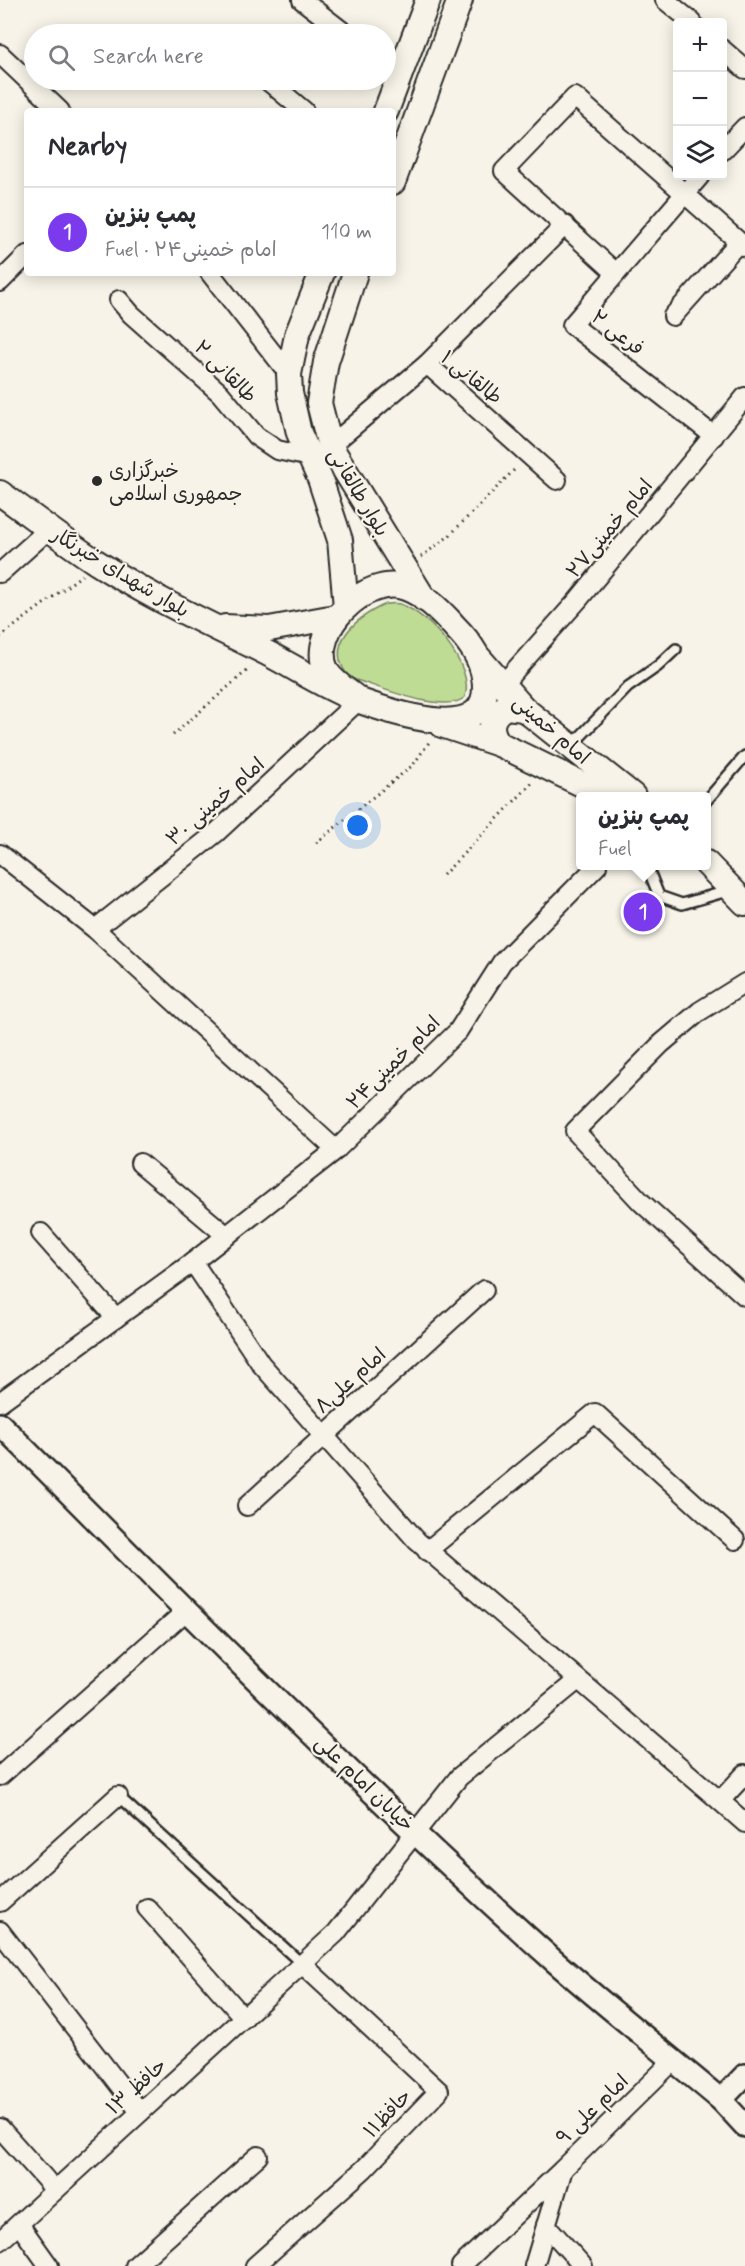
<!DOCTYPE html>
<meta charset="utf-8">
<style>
body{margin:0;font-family:Mynerve,"Playpen Sans Arabic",sans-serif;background:#f7f7f7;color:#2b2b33}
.controls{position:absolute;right:18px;top:18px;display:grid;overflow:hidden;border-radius:6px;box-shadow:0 3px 15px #0003}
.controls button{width:54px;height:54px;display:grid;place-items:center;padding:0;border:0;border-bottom:2px solid #e1e1e2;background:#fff;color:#2b2b33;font:30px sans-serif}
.you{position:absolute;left:358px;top:826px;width:21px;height:21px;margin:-15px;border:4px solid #fff;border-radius:50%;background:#1a73e8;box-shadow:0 0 0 9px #1a73e833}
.badge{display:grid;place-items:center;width:39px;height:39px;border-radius:50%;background:#7c3aed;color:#fff;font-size:20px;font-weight:700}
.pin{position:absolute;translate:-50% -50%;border:3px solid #fff;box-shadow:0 2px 6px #0006}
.popup{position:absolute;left:576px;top:792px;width:135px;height:78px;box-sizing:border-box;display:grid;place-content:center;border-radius:6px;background:#fff;filter:drop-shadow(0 2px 4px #0005);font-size:20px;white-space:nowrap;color:#7c7c81}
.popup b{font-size:22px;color:#2b2b33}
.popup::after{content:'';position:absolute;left:50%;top:100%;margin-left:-12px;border:12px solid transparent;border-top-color:#fff}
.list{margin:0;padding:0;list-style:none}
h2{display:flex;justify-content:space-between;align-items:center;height:78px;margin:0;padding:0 24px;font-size:26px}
h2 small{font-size:20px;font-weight:400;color:#7c7c81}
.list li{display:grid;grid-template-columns:39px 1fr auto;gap:18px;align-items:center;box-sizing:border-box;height:90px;padding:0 24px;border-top:2px solid #e1e1e2}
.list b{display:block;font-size:22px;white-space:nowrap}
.list p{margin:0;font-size:20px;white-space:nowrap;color:#7c7c81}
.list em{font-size:20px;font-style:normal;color:#7c7c81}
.icon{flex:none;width:33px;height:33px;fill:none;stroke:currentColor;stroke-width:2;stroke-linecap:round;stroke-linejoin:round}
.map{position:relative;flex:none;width:745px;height:2266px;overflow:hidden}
.search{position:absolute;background:#fff;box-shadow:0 3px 15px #0003;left:24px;top:24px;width:372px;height:66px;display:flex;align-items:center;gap:15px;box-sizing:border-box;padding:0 21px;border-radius:33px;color:#7c7c81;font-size:22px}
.panel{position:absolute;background:#fff;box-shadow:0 3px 15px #0003;left:24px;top:108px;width:372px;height:168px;border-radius:6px}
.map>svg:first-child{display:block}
.green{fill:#bfdc94;stroke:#758460;stroke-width:1.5}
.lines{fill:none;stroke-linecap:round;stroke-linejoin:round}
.service-casing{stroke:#2b2b2b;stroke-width:14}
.minor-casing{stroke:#2b2b2b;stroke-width:22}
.tertiary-casing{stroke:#2b2b2b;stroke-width:26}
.secondary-casing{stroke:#2b2b2b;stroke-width:28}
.path{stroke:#2b2b2b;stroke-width:3;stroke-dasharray:1.5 4.5;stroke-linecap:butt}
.service{stroke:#f7f3e8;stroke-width:9}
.minor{stroke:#f7f3e8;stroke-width:18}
.tertiary{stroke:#f7f3e8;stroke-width:21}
.secondary{stroke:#f7f3e8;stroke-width:24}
.poi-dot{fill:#2b2b2b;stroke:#f7f3e8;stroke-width:2}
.labels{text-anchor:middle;stroke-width:4.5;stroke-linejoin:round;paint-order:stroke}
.street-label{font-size:20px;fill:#2b2b2b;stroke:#f7f3e8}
.poi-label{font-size:20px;fill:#2b2b2b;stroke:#f7f3e8;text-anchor:start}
</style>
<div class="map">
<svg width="745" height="2266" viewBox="0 0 745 2266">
<rect width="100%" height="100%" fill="#f7f3e8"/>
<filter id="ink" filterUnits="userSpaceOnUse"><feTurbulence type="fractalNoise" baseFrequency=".0167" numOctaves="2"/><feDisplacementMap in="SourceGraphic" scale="12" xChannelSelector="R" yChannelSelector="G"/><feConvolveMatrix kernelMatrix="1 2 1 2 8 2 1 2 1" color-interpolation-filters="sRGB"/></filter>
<g filter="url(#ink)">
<path class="green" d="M386,604C390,604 396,603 400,604C429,614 475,666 465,697C445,716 375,685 350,678C321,645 357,617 386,604Z"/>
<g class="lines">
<defs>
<g id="service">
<polyline points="572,745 628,687 658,666 676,649"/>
<polyline points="706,801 745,756"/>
<polyline points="647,866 659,896 682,904 731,890"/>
<polyline points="118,1796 302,1964"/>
</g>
<g id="minor">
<polyline points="302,0 346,34"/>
<polyline points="665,0 692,22"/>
<polyline points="722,49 745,69"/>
<polyline points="0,54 60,111"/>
<polyline points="267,80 304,111"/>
<polyline points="722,151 745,127"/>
<polyline points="700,176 572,325 714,436"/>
<polyline points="210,273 289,374"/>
<polyline points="616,273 504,171 575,97 745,247"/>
<polyline points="0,282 27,255"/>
<polyline points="119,300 131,314 220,393 256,436 277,450 310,457"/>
<polyline points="673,316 739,242"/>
<polyline points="427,364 565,225"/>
<polyline points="330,446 427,364 557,480"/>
<polyline points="0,573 49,529"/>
<polyline points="502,685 578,600 745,397"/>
<polyline points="0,854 95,929 336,1150"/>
<polyline points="95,929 216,833 359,700"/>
<polyline points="745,983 700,1011 661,1044 575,1131 641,1202 745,1296"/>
<polyline points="140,1163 227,1236"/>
<polyline points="41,1233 116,1318"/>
<polyline points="193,1262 261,1364 417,1541 720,1801"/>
<polyline points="0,1402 193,1262 336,1150 458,1031 502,962 597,866"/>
<polyline points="247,1506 484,1290"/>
<polyline points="427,1551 595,1413 735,1540"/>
<polyline points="745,1774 720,1801 745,1823"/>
<polyline points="0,1776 186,1611"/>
<polyline points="0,1902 118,1796"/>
<polyline points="147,1908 244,2018"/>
<polyline points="0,1931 140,2112"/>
<polyline points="0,2128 55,2190"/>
<polyline points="19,2224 49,2266"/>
<polyline points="546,2225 583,2266"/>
<polyline points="0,2241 336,1933 459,1777 578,1680"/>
<polyline points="135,2266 258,2156"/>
<polyline points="255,2266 364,2169 439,2091 302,1964"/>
<polyline points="461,2266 562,2170"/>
<polyline points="534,2266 563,2169 674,2060"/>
</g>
<g id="tertiary">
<path d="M0,1424C181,1606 362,1789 553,1960C608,2008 665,2053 721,2100L745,2126"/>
<polyline points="721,2100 745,2075"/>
</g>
<g id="secondary">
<polyline points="386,111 428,0"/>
<polyline points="393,182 460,0"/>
<polyline points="322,273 297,335 289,374 290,393 299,433 320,479 340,540 346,607"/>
<polyline points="355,273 326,362 319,403 330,446 424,599"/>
<path d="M0,493C32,516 63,540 96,562C148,596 207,623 263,651C295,667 327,689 360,701C394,713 496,749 484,677C481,658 468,640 455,627C442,612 425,595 406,588C367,573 308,630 326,670C331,681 349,692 359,700"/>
<polyline points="225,627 269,629 335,617"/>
<polyline points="479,658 524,709 633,796"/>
<polyline points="442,725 499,744 606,796"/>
<path d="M499,744C488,729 490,716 506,707L524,709"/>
<polyline points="706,863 745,903"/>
</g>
</defs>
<use href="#service" class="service-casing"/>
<use href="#minor" class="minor-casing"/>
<use href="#tertiary" class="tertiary-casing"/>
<use href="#secondary" class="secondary-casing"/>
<g class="path">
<polyline points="421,557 449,536 517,467"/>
<polyline points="0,637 82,575"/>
<polyline points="173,735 250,668"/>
<polyline points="316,843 413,765 430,741"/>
<polyline points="443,875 533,782"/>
</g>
<use href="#service" class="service"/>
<use href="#minor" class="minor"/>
<use href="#tertiary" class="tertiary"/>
<use href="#secondary" class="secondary"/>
</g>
</g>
<circle class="poi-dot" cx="97" cy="481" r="6"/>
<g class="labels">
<g class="street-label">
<text transform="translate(618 332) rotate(38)" y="7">فرعی ۲</text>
<text transform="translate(226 371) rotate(45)" y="7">طالقانی ۲</text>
<text transform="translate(472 377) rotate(39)" y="7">طالقانی ۱</text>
<text transform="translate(359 492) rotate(59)" y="7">بلوار طالقانی</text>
<text transform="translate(609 528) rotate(-50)" y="7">امام خمینی۲۷</text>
<text transform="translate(121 572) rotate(31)" y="7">بلوار شهدای خبرنگار</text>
<text transform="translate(552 729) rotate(41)" y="7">امام خمینی</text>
<text transform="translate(215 801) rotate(-41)" y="7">امام خمینی ۳۰</text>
<text transform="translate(393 1062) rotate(-45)" y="7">امام خمینی۲۴</text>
<text transform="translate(350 1380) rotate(-42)" y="7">امام علی۸</text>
<text transform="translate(365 1783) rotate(44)" y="7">خیابان امام علی</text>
<text transform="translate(136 2086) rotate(-42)" y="7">حافظ ۱۳</text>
<text transform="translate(592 2109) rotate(-44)" y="7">امام علی ۹</text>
<text transform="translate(387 2113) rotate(-46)" y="7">حافظ۱۱</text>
</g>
<g class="poi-label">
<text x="109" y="477">خبرگزاری<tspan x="109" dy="23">جمهوری اسلامی</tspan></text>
</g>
</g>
</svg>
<div class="controls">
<button>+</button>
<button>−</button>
<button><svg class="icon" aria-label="layers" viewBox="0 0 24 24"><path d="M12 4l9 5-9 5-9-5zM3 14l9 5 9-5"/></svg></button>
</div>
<div class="you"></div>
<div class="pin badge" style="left:643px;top:912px">1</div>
<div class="popup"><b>پمپ بنزین</b>Fuel</div>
<div class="search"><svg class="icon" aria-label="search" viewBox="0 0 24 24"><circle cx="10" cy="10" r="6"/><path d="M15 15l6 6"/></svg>Search here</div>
<section class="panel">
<h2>Nearby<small></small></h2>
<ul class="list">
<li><span class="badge">1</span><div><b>پمپ بنزین</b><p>Fuel · امام خمینی۲۴</p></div><em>110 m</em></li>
</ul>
</section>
</div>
